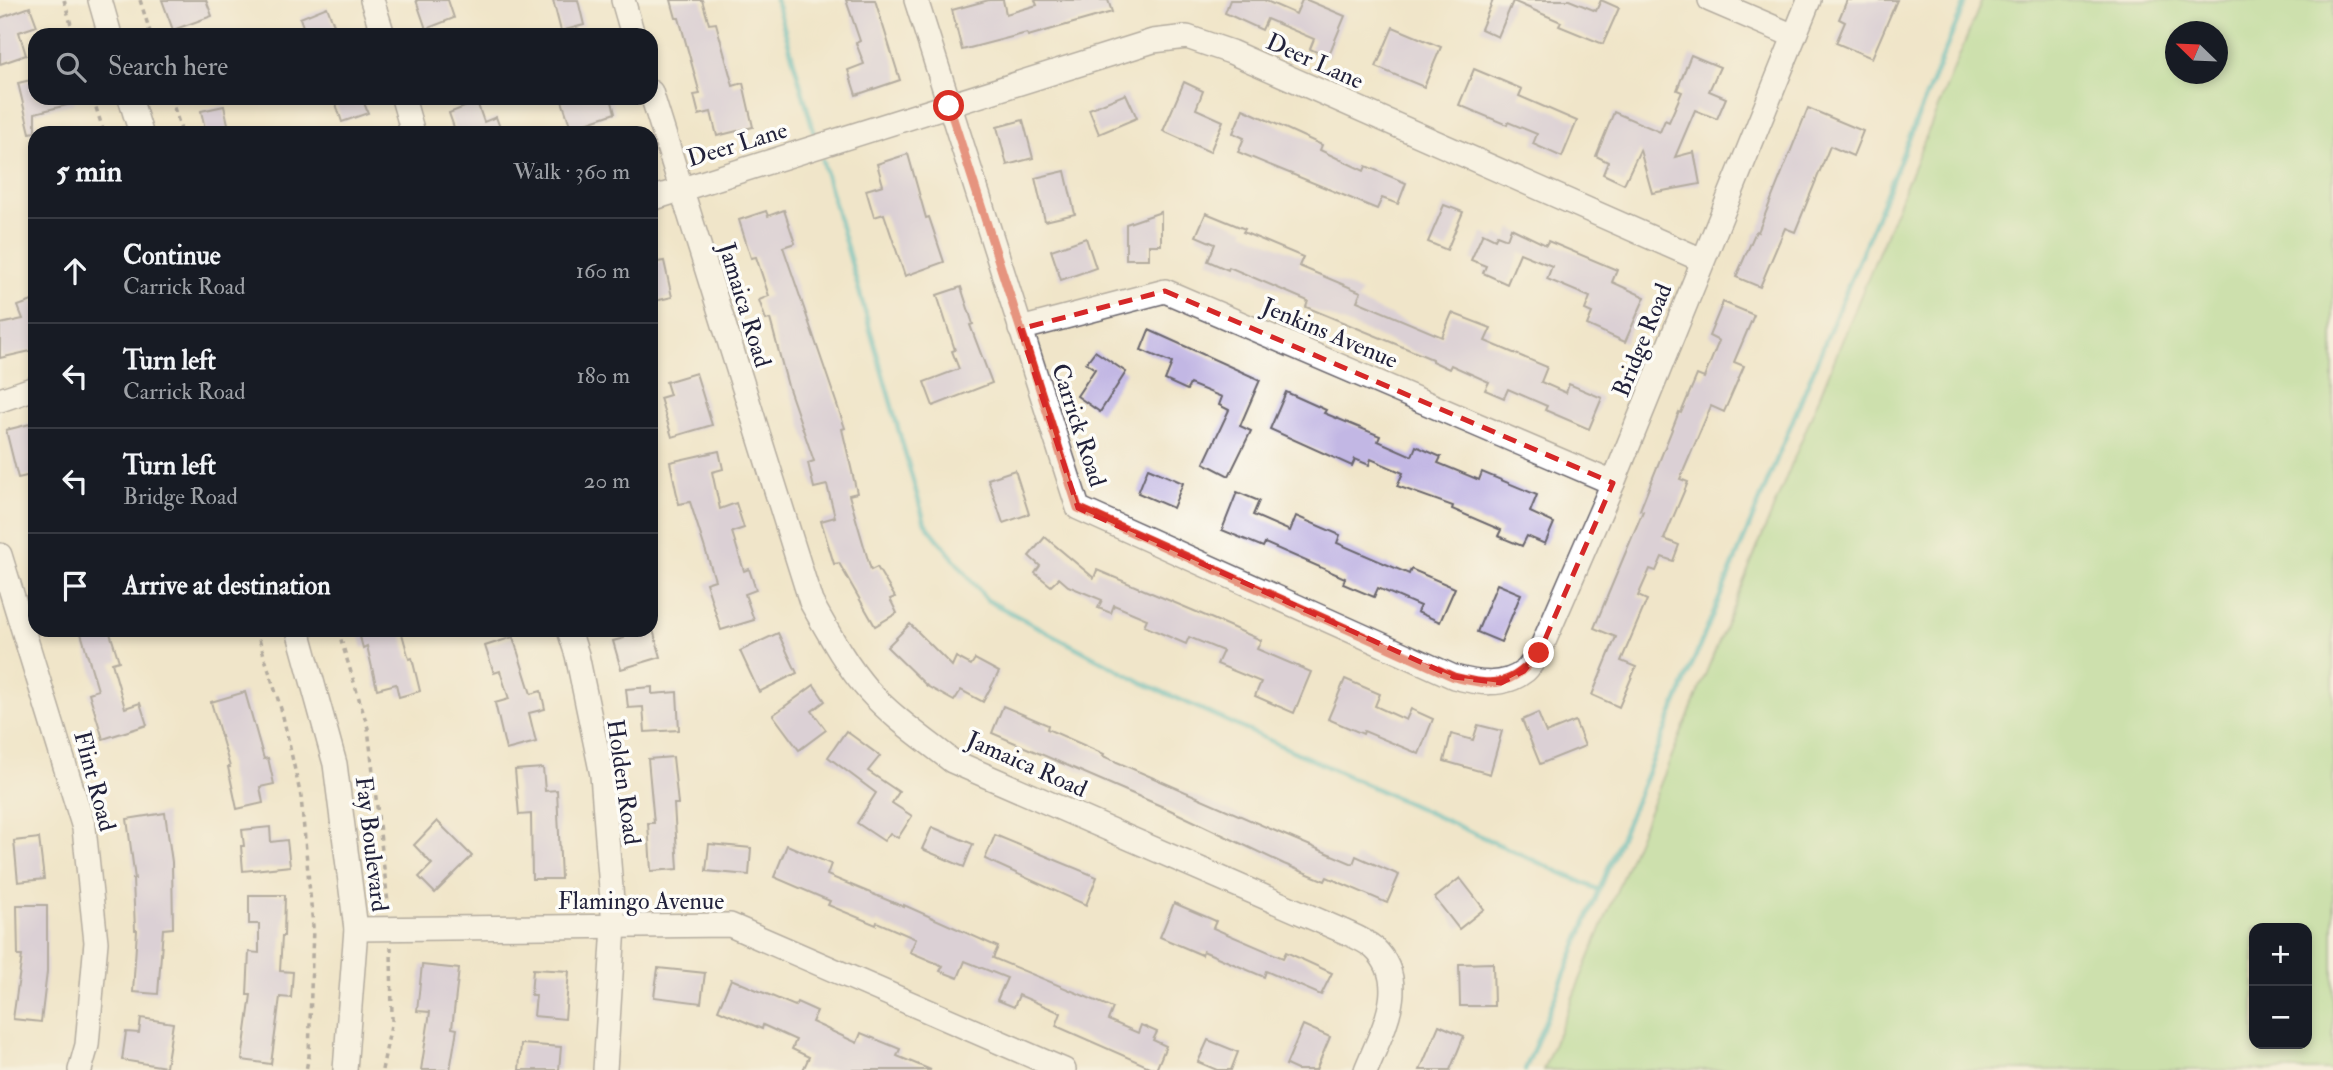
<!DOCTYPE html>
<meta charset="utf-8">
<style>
body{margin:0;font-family:"IM FELL Double Pica",serif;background:#242831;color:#f1f3f6}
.controls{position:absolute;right:21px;bottom:21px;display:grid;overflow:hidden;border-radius:14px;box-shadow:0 4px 10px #0003}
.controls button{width:63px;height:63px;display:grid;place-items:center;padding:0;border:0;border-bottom:2px solid #363941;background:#171b24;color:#f1f3f6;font:35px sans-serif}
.compass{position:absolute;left:2165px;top:21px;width:63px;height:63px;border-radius:50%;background:#171b24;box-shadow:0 4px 10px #0003;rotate:293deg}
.stop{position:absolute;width:21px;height:21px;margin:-16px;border:5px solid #d93025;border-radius:50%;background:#fff}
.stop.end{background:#d93025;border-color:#fff;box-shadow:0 2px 7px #0008}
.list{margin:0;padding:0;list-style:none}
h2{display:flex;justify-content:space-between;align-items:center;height:91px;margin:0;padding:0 28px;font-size:30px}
h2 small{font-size:23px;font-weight:400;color:#9ea1a6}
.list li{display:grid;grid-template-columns:46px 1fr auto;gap:21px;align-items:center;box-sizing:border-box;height:105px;padding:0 28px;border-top:2px solid #363941}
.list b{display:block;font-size:26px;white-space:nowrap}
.list p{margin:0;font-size:23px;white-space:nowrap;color:#9ea1a6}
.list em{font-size:23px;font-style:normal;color:#9ea1a6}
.icon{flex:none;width:38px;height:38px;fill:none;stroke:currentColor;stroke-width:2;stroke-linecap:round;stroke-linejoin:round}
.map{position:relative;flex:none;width:2333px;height:1070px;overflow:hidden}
.search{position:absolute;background:#171b24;box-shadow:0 4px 10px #0003;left:28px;top:28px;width:630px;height:77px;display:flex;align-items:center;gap:18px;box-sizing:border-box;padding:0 24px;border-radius:21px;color:#9ea1a6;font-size:26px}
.panel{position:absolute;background:#171b24;box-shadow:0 4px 10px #0003;left:28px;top:126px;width:630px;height:511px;border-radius:21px}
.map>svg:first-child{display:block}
.green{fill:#a2da8c;stroke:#627e64;stroke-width:2;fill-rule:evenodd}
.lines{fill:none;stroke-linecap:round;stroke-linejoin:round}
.stream{stroke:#40b1b7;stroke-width:5}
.building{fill:#c2b7e4}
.minor-casing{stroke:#6a666d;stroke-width:26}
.path{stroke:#6a666d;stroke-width:3.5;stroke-dasharray:5 5;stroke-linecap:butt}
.minor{stroke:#fff;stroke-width:23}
.route{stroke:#d93025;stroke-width:9}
.marked{fill:none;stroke:#d62828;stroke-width:5;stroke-dasharray:14 9;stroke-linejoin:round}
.labels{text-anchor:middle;stroke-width:7;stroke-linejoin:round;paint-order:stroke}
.street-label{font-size:24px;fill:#22223b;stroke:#fdfcf7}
</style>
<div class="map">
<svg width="2333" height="1070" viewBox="0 0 2333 1070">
<rect width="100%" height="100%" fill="#fdfcf7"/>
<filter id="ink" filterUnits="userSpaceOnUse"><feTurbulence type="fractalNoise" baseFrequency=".0143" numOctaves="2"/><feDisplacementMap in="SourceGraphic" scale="14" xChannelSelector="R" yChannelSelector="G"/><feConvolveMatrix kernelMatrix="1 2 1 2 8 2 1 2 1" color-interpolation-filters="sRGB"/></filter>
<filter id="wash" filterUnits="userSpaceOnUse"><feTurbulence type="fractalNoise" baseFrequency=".00686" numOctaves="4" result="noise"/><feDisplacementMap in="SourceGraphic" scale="28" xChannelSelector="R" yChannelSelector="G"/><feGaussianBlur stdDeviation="1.57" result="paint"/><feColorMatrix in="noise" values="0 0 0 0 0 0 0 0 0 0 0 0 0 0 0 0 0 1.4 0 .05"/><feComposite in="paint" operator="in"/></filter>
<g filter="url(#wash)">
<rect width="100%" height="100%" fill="#f0e5c9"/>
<path class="green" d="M1982,0H2333V1070H1543ZM2176,32H2218V74H2176ZM2254,928H2307V1044H2254Z"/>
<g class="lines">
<g class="stream">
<polyline points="776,0 814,132"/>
<polyline points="822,160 925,523 987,600 1141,682 1599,890"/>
<polyline points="1525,1070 1966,0"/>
</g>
</g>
<g id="blocks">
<g class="building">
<polygon points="162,0 206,0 212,16 173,30"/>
<polygon points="416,0 448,0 454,18 426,29"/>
<polygon points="553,0 578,0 584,25 561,31"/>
<polygon points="671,0 702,0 709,24 716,23 733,86 743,83 753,127 717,136 711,112 699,115 694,95 700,94 679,18 676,18"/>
<polygon points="846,0 875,0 900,80 856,95 848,70 864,64 856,43 860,41"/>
<polygon points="989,0 1003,0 1006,14 1037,5 1035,0 1108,0 1112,12 1028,36 1027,33 962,50 952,10"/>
<polygon points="1230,0 1264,0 1296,14 1302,0 1307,0 1345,16 1328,57 1310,49 1314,39 1267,19 1262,30 1225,13"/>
<polygon points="1493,0 1569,0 1596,11 1601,0 1619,8 1603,44 1559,26 1561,22 1513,1 1498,37 1481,29"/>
<polygon points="1847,0 1897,0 1872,58 1836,43 1845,22 1839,19"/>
<polygon points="30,7 37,26 19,32 26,55 0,64 0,18"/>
<polygon points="327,7 338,35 306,35 300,18"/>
<polygon points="1393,27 1441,47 1424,87 1376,67"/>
<polygon points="1691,55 1720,67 1709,91 1726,98 1717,119 1695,110 1675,157 1694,152 1700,184 1652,193 1640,150 1624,184 1603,174 1608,162 1596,156 1614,112 1660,132 1665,120 1669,122 1682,92 1677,90"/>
<polygon points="1474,69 1522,89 1519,96 1577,121 1562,157 1533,144 1537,134 1508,122 1507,125 1459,105"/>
<polygon points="35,79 35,98 74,98 75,103 35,113 35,132 30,133 18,83"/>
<polygon points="1184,82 1203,91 1196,109 1223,121 1210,152 1163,131"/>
<polygon points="1126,94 1137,118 1099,134 1089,109"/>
<polygon points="334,98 362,98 368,113 342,122"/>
<polygon points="571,98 611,98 615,113 571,128 562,101"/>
<polygon points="477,102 484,122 496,117 502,133 456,133 449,113"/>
<polygon points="224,106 230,133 206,133 201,111"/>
<polygon points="1808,108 1863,131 1853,156 1830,146 1795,232 1785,228 1760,287 1736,277 1756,231 1758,232"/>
<polygon points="1243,109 1322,145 1320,150 1364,171 1366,166 1406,183 1398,204 1382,198 1377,209 1238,152 1244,138 1233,133"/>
<polygon points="1023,120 1033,158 1007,165 997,127"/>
<polygon points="908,154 926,218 929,217 944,262 905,276 884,214 874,217 866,190 883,185 877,164"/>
<polygon points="1065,171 1075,214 1045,221 1035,178"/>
<polygon points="1444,205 1463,212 1447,250 1428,242"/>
<polygon points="784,210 795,243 783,247 845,428 842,429 857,493 849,495 871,570 877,567 895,597 890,599 897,613 875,626 839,563 834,564 821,521 835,517 827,485 814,488 808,463 814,461 788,386 770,319 766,320 759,300 769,296 756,257 751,258 739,220 766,211 768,216"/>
<polygon points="1161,212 1161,245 1149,245 1149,259 1126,259 1126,224"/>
<polygon points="1206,213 1245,229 1243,232 1303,257 1299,266 1361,292 1357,301 1442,337 1452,313 1491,328 1485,341 1547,367 1541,382 1566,393 1569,384 1602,398 1589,429 1545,410 1547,406 1508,389 1504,398 1485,390 1489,382 1451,365 1449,369 1432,361 1432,359 1306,307 1308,301 1229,267 1228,270 1208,261 1215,244 1196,236"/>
<polygon points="1511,228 1546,245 1548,241 1617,270 1612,282 1645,297 1625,342 1587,325 1592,313 1585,310 1590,297 1547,279 1552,266 1520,253 1507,284 1483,273 1486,266 1471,260 1483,233 1495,239 1497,235 1507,239"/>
<polygon points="1086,238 1096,268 1061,280 1051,250"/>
<polygon points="664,261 672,297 651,302 651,263"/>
<polygon points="961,287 973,324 970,325 992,383 933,406 924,382 959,369 952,351 955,350 937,295"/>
<polygon points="35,300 35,350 0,358 0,324 23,319 18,306"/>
<polygon points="1723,302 1754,315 1734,362 1744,366 1724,412 1711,406 1680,479 1688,482 1664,539 1679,545 1673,561 1662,557 1656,571 1650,569 1638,596 1647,600 1621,661 1636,667 1619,707 1592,695 1616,637 1594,628 1643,511 1640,510 1679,412 1681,413 1697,375 1704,378 1719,341 1709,336"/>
<polygon points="1149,330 1260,380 1240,426 1251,431 1229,476 1204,463 1229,410 1219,405 1222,397 1190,384 1187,390 1165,380 1172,363 1141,350"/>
<polygon points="1095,351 1126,372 1100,412 1077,396 1095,369 1086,363"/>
<polygon points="696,373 712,425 672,437 660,398 670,395 666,382"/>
<polygon points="1286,392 1326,410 1324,413 1380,436 1378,441 1412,456 1416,446 1441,457 1438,463 1479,480 1482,472 1537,495 1530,512 1554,523 1545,544 1527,536 1522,546 1498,536 1501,530 1452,509 1453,506 1397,486 1403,473 1371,459 1369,465 1355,459 1352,466 1270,429"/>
<polygon points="30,424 32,435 35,434 35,474 18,478 6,430"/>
<polygon points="719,451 723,469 712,472 720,509 736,503 744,528 732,532 744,571 749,569 756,590 745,594 754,620 721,630 706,583 715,580 690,502 679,504 670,462"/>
<polygon points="1148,468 1183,483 1173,508 1138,493"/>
<polygon points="1015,470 1029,514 1003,523 988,479"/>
<polygon points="1237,492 1259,501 1253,515 1290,531 1296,516 1340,535 1337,543 1409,574 1411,569 1455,588 1440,622 1417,612 1420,606 1378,588 1374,597 1343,584 1345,578 1265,543 1263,547 1222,530"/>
<polygon points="1045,537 1094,578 1097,570 1199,613 1261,640 1257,649 1311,672 1294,713 1255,696 1261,682 1217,664 1223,651 1189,637 1186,644 1144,626 1147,619 1114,605 1111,613 1098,608 1102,600 1068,586 1059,578 1051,586 1035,573 1040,566 1029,556"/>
<polygon points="1497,584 1521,594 1501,642 1477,632"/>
<polygon points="910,624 952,666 956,657 971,665 975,659 999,672 983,702 961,690 954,701 927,686 887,647"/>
<polygon points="80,630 109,630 119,661 112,663 125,708 140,703 147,725 103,739 89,693 98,690"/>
<polygon points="358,630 401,630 409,659 412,658 420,691 399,697 396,684 377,689 367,646 363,648"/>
<polygon points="622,630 653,630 661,657 621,669 613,641 624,638"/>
<polygon points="778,633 797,673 759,692 740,651"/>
<polygon points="513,637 531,694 541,691 545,709 529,713 536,742 506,750 495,703 509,699 500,671 494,673 485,646"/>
<polygon points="1345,679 1380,694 1375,706 1406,720 1411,709 1433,719 1419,754 1364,731 1363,734 1328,719"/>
<polygon points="814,685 825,701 812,711 826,730 799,750 773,715"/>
<polygon points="652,687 652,694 677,692 679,730 645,732 643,707 628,708 626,689"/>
<polygon points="245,692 264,759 268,758 274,784 260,787 263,803 237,809 228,767 230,767 211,702"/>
<polygon points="1003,706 1048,725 1047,729 1104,754 1103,756 1280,833 1353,864 1356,856 1399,875 1387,903 1327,877 1325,881 1284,864 1168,809 992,733"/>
<polygon points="1538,713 1546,733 1575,721 1585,746 1540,764 1522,720"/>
<polygon points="1478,725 1502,731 1490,774 1444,761 1451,734 1473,740"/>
<polygon points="846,731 880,756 868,771 899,792 892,803 912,816 898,838 890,833 884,841 857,823 876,793 828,757"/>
<polygon points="673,757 678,804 674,804 678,869 651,871 648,823 654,823 648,759"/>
<polygon points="543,768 545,791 557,790 561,879 532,879 531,814 519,815 515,770"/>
<polygon points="165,813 172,862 173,928 163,929 158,994 133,992 137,930 135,930 133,879 135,879 127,819"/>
<polygon points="437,821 472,856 435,893 419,877 432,864 414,845"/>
<polygon points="270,827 271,842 287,840 290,866 243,871 241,846 244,846 242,830"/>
<polygon points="932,827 973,844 964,867 922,849"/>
<polygon points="995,835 1097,877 1086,905 985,859"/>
<polygon points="39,838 44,879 18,882 14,841"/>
<polygon points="709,844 751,848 749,875 706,871"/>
<polygon points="787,845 831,864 827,875 904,907 904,905 998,947 993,958 1113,1008 1108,1020 1138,1033 1141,1025 1157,1032 1153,1040 1166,1046 1156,1070 1056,1026 1061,1013 1019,995 1014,1007 997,1000 1007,978 965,961 958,978 940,971 943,966 910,952 916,939 877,922 876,925 828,905 830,901 774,877"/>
<polygon points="1460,878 1484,909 1459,929 1435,898"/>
<polygon points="249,895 285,895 284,936 282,936 280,971 293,972 291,998 280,997 271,1064 242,1060 251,995 247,995 249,952 259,953 259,924 249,924"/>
<polygon points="1174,903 1216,921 1213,928 1283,958 1286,952 1332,973 1321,995 1266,971 1264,977 1203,951 1202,955 1160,937"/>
<polygon points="17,905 47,905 47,972 41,1022 13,1019 22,956 18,956"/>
<polygon points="1493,963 1494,1006 1460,1006 1459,964"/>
<polygon points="422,965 459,969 452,1028 457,1029 450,1070 421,1070 430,1012 417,1011"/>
<polygon points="658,968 705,973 701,1003 654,997"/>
<polygon points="533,969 569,971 565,1019 534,1016 536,995 531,995"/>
<polygon points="731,979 795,1006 797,1002 817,1011 812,1022 857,1043 861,1033 900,1049 897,1056 931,1070 803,1070 809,1057 792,1049 796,1040 763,1025 762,1029 718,1010"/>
<polygon points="141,1018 173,1023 166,1067 122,1060 126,1032 139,1033"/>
<polygon points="1303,1025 1330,1037 1316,1070 1297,1070 1286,1065"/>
<polygon points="1439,1025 1464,1036 1450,1070 1420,1070"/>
<polygon points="1208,1040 1238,1052 1231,1070 1217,1070 1198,1062"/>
<polygon points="521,1044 561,1047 559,1070 519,1070"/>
</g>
</g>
</g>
<g filter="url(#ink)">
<use href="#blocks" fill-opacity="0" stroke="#6a666d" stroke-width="2"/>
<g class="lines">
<defs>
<g id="minor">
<polyline points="100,0 110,35"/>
<polyline points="372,0 383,35"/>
<polyline points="623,0 633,35"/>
<path d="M916,0L1078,508L1454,677C1477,683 1504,688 1525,671C1530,667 1534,659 1539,653L1613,483L1809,0"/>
<polyline points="1710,0 1794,36"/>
<path d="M651,92L811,602C828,632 845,664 868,690C892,717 923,738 952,761L1345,932C1354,936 1366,941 1374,948C1411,983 1382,1030 1366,1070"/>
<polyline points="130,98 141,133"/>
<polyline points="403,98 413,133"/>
<polyline points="651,199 1153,41 1187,37 1231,52 1702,260"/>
<polyline points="1020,329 1165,291 1613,483"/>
<polyline points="0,400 35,388"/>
<polyline points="0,555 84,828 96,942 87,1045 80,1070"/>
<polyline points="298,630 335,764 356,929 345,1070"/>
<polyline points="569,630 577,655 602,775 614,926 605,1070"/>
<polyline points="356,929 730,925 1064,1070"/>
</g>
</defs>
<use href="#minor" class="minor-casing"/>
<g class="path">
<polyline points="64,0 74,35"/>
<polyline points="140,0 151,35"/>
<polyline points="93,98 104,133"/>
<polyline points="171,98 182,133"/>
<polyline points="256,630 282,712 301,797 313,926 309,1056 306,1070"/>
<polyline points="338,630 368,728 389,912"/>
<polyline points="382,1070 392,1020 391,947"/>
</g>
<use href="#minor" class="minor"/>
</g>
</g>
<g class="lines" filter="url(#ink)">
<path class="route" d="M949,106L1078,508L1454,677C1494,687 1512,687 1539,653"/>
</g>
<path d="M0 0H2333V1070H0ZM1165,291L1613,483L1539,653L1524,671L1501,683L1454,677L1078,508L1020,329Z" fill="#f0e5c9" fill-opacity=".55" fill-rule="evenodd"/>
<path class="marked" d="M1165,291L1613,483L1539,653L1524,671L1501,683L1454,677L1078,508L1020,329Z"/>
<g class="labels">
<g class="street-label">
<text transform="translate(1315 61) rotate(24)" y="8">Deer Lane</text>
<text transform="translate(737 144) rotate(-17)" y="8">Deer Lane</text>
<text transform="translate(745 305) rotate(73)" y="8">Jamaica Road</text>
<text transform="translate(1330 333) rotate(23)" y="8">Jenkins Avenue</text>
<text transform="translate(1642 340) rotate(-68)" y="8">Bridge Road</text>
<text transform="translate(1079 425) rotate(72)" y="8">Carrick Road</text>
<text transform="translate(1027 764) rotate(24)" y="8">Jamaica Road</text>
<text transform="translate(95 781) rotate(75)" y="8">Flint Road</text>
<text transform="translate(624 782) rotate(82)" y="8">Holden Road</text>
<text transform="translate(372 844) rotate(83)" y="8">Fay Boulevard</text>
<text x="641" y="909">Flamingo Avenue</text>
</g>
</g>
</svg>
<div class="controls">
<button>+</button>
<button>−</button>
</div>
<svg class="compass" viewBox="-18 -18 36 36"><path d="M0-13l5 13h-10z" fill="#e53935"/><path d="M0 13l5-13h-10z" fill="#9ea1a6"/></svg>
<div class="stop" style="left:949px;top:106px"></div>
<div class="stop end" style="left:1539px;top:653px"></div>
<div class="search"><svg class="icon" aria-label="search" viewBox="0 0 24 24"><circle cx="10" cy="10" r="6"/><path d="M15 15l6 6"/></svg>Search here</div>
<section class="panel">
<h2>5 min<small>Walk · 360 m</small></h2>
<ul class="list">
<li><svg class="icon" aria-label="ahead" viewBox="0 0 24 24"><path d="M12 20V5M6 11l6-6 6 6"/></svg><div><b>Continue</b><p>Carrick Road</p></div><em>160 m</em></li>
<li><svg class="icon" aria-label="left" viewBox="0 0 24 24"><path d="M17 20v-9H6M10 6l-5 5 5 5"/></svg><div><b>Turn left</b><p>Carrick Road</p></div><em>180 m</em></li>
<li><svg class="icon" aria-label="left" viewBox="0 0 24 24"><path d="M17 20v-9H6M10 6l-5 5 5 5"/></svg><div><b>Turn left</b><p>Bridge Road</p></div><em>20 m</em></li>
<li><svg class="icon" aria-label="arrive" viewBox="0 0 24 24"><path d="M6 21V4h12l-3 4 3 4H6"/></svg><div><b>Arrive at destination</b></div></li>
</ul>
</section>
</div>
